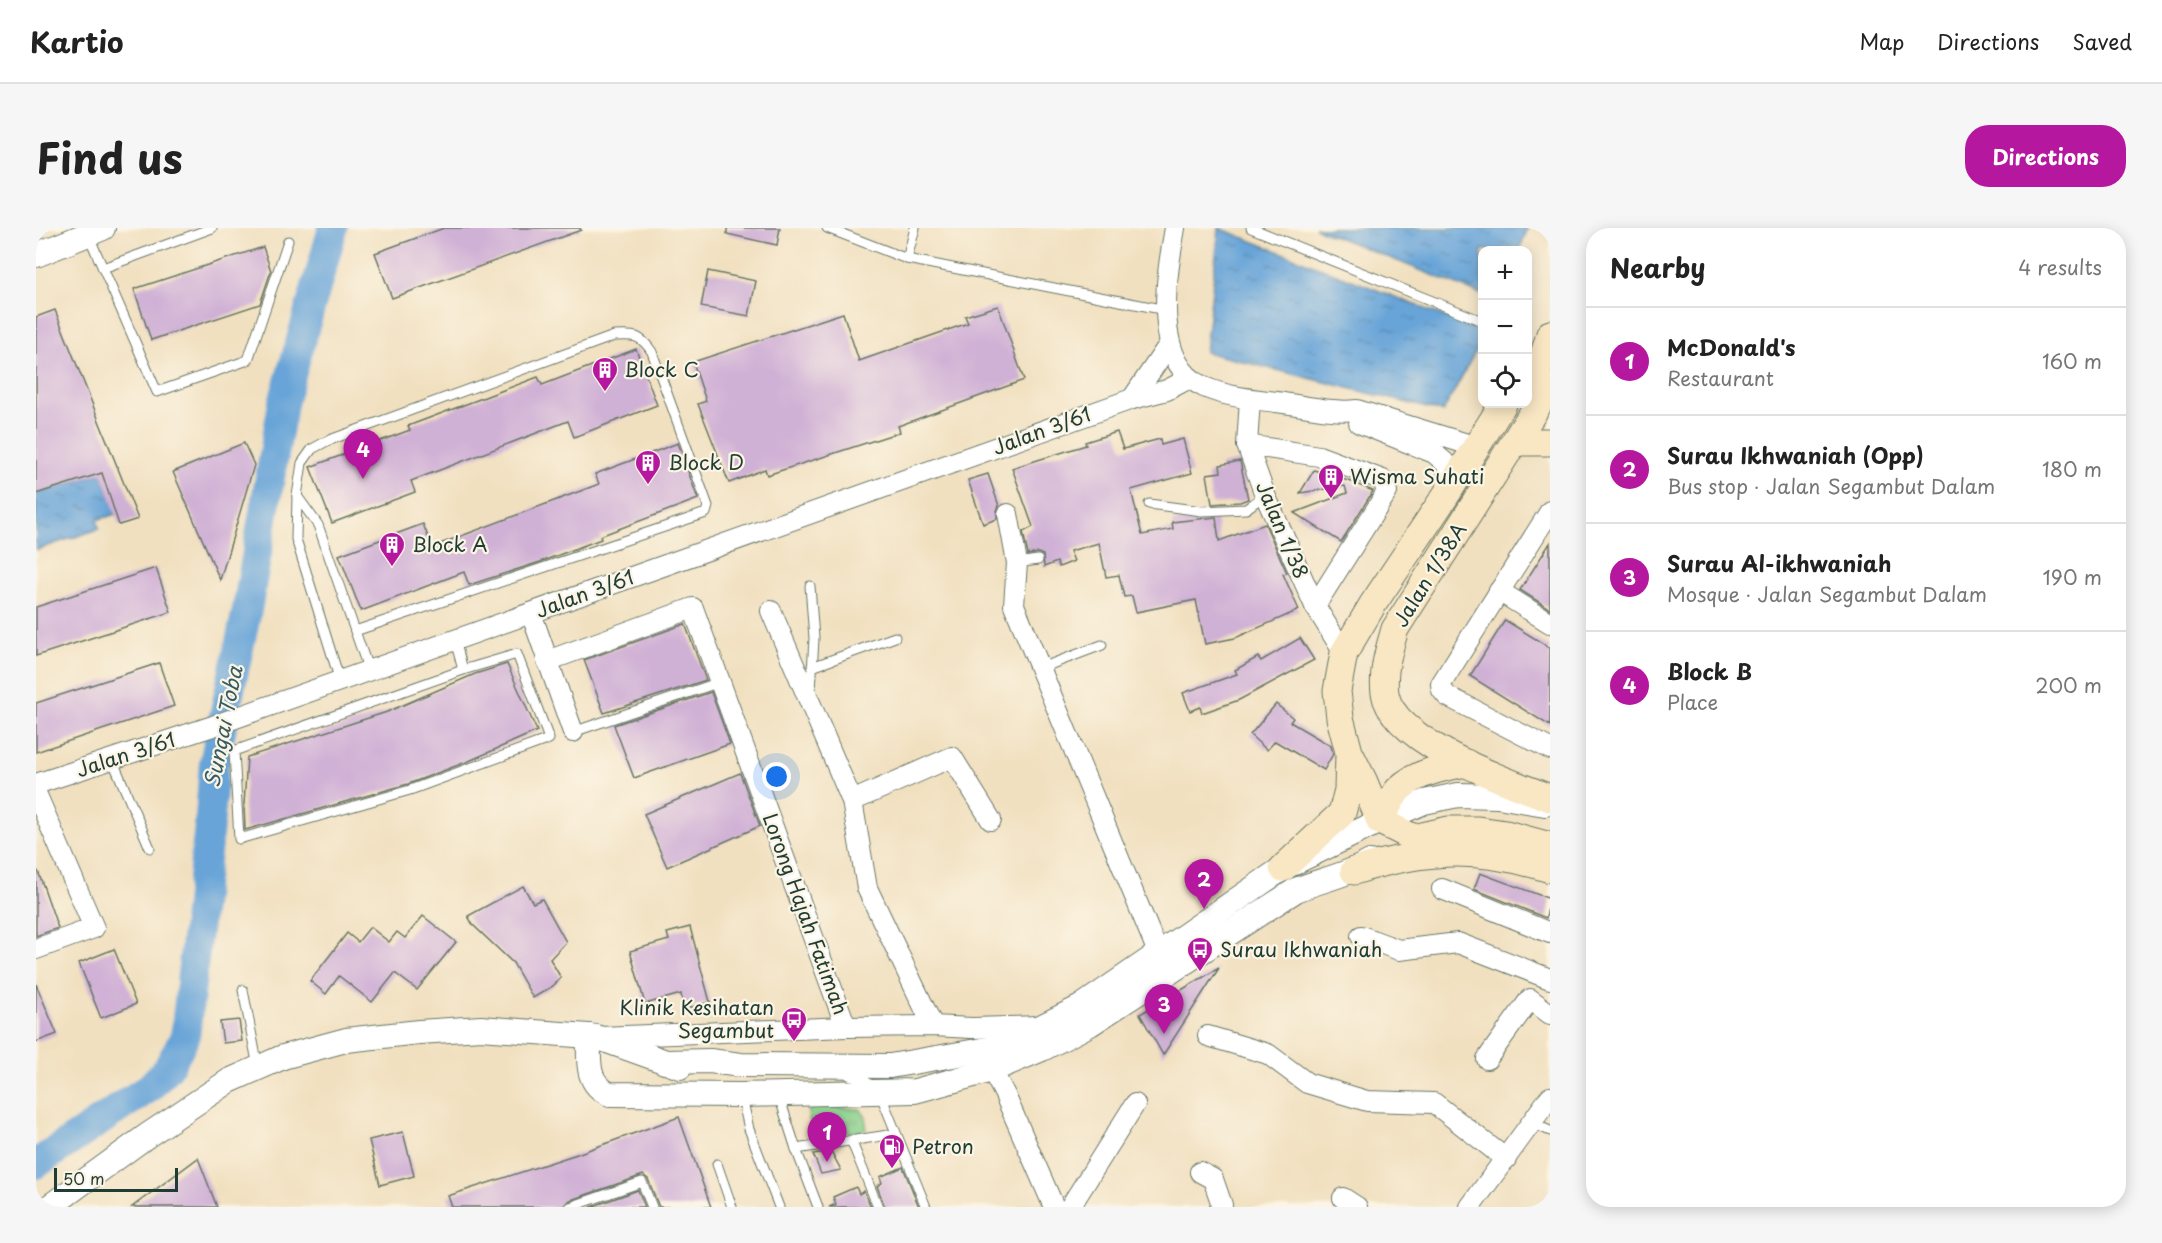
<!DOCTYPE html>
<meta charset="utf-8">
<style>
body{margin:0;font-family:"Playpen Sans",sans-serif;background:#f6f6f6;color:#222}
.controls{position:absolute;right:18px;top:18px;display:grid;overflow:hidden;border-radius:12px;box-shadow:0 3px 15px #0003}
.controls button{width:54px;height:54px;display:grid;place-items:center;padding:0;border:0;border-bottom:2px solid #e0e0e0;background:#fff;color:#222;font:30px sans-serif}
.scale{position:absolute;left:18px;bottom:15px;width:124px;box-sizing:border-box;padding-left:6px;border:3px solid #1f3d34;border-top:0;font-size:16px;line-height:21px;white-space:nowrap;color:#1f3d34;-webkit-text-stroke:4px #fcf5e5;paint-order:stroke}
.you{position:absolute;left:741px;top:549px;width:21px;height:21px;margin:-15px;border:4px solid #fff;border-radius:50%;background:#1a73e8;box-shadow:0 0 0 9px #1a73e833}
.badge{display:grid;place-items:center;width:39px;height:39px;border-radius:50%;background:#b5179e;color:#fff;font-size:20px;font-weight:700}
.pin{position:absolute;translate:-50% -50px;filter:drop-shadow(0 2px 3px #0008)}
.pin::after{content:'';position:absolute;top:32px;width:21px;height:18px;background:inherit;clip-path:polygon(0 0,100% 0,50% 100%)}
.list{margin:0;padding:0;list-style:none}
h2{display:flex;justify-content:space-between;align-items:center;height:78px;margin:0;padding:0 24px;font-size:26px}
h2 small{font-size:20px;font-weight:400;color:#767676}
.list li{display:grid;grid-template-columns:39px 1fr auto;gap:18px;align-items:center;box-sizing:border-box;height:108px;padding:0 24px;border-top:2px solid #e0e0e0}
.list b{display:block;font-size:22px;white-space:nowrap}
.list p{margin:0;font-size:20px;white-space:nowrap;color:#767676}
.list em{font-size:20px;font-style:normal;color:#767676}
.icon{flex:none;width:33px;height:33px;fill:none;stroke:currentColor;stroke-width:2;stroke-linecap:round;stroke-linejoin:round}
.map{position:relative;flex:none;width:1514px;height:979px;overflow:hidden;border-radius:24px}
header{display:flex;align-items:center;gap:36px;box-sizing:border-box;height:84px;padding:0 30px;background:#fff;border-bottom:2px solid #e0e0e0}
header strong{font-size:28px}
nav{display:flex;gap:33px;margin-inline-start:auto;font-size:21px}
.intro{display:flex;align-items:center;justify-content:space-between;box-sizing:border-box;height:144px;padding:0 36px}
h1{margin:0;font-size:42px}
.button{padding:15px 27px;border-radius:24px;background:#b5179e;color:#fff;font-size:21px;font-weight:700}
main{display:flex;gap:36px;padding:0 36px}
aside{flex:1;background:#fff;border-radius:24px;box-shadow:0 3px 15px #0003}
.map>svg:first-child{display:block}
.grass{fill:url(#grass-tufts);stroke:#528660;stroke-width:1.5}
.water{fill:url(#water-ripples);stroke:#437086;stroke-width:1.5}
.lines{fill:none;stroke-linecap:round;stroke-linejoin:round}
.river{stroke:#67a4d8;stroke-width:30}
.building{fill:#d0b1d6}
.service-casing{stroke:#687665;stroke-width:11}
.minor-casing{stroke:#687665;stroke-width:22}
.tertiary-casing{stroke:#687665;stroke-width:26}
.secondary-casing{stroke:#687665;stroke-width:29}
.service{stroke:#fff;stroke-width:9}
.minor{stroke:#fff;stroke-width:20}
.tertiary{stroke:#fff;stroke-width:24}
.secondary{stroke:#f9e7c3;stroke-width:27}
.labels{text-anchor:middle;stroke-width:4.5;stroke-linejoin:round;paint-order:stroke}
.poi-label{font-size:20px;fill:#1f3d34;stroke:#fcf5e5;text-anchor:start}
.street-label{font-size:20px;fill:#1f3d34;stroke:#fcf5e5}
.water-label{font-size:21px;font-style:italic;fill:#355c65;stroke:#fcf5e5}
</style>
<header>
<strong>Kartio</strong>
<nav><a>Map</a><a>Directions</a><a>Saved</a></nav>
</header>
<div class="intro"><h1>Find us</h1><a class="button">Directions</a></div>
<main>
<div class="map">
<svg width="1514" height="979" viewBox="0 0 1514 979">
<defs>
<pattern id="grass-tufts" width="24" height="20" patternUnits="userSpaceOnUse" patternTransform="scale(1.5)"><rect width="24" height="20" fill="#86cf8b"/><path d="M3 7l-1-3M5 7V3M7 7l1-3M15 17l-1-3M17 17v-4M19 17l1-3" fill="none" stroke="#6da972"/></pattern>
<pattern id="water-ripples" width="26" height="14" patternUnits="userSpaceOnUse" patternTransform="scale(1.5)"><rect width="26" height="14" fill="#67a4d8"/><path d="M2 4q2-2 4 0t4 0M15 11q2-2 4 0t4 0" fill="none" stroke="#5487b0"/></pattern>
</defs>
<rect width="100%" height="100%" fill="#fcf5e5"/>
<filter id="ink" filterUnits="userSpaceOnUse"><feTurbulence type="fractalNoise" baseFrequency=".0167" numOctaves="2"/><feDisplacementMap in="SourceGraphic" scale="12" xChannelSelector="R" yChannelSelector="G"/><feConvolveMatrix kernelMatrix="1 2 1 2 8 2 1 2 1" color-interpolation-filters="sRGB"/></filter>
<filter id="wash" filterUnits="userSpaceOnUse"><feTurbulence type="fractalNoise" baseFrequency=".008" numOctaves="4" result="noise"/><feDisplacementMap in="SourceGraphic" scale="24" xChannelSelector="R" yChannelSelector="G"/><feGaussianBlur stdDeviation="1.35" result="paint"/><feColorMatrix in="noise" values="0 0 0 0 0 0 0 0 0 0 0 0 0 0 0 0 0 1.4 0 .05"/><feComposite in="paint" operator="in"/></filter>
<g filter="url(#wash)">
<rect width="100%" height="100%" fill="#f1e0c0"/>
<path class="grass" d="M775,878L824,881L830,889V901L824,905L779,902C773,893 770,888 775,878Z"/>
<g class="water">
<polygon points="1183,0 1446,103 1446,111 1407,184 1169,124"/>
<polygon points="1279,0 1492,0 1483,22 1446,22 1446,67"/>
<polygon points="66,245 80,286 61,292 63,301 0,322 0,266"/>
</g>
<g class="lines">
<polyline class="river" points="0,936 113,860 132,840 149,809 174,589 178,535 211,382 247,175 297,0"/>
</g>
<g id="blocks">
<g class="building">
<polygon points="408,0 544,0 545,2 356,70 339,25"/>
<polygon points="691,0 744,0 741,17 691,6"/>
<polygon points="227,19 235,43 224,76 115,112 98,61"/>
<polygon points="672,43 720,53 713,88 665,79"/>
<polygon points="962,78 988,152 862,198 864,204 731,247 729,241 693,255 662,176 670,173 657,134 807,85 823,133 932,95 929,88"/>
<polygon points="19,82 102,291 83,297 66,245 0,266 0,89"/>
<polygon points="600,121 621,177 538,209 532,193 375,253 379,264 296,295 274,239 374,202 372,198 502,149 506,157"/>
<polygon points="1081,204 1087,221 1124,211 1125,217 1147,211 1156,245 1095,262 1106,307 1137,301 1136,294 1180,289 1183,313 1229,296 1251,345 1247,346 1263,382 1199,410 1169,416 1160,372 1100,384 1096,368 1088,369 1083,347 1070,349 1063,315 1034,323 1038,333 1023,339 1021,334 1008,339 1007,327 1002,325 992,327 987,304 997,299 976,240 1050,217 1049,214"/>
<polygon points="208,215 218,237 184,352 137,244"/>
<polygon points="642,215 662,271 564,308 565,311 504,334 433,357 428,344 325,383 303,327 387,296 396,319 563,256 559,246"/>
<polygon points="1204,233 1212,271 1204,274 1176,276 1171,246 1185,244 1184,237"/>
<polygon points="1278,242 1322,256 1320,256 1337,263 1305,314 1258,285 1311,265 1309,258 1264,265"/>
<polygon points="952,246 963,278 961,283 961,291 947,296 932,252"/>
<polygon points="1514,315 1514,381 1484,362"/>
<polygon points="120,340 135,384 0,428 0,379"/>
<polygon points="1469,392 1514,420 1514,498 1434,448"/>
<polygon points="649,396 670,452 568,485 548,432"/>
<polygon points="1264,410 1278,432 1203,472 1166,485 1164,479 1154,483 1147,465 1201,446 1199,442 1222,429 1225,433"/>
<polygon points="123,435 138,478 0,524 0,475"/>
<polygon points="471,436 501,503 433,533 372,556 209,602 208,577 211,529 351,484 439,446"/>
<polygon points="675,464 694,516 598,550 578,497"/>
<polygon points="1240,476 1257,490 1254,494 1295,518 1297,526 1288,542 1239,513 1231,522 1214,507"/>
<polygon points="704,545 724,598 631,639 608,586"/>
<polygon points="0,643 2,643 22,700 0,708"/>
<polygon points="1444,645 1514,671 1510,690 1438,661"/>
<polygon points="487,658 497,675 506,671 530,714 514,731 525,750 517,758 497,770 477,735 437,697 432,688"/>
<polygon points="387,688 420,714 381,762 359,745 336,774 303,748 290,766 274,753 311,705 322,714 334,699 353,714 361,704 369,710"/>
<polygon points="654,699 674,774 648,781 645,766 609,776 594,723 633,712 631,705"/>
<polygon points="78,721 100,776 65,790 43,735"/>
<polygon points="1183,740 1127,827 1104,786"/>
<polygon points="0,756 21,806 0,814"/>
<polygon points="203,792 206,813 187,815 184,794"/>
<polygon points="643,889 675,979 623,979 612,951 607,947 532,973 527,979 416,979 412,968 541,926"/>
<polygon points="367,904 378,948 344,957 333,912"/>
<polygon points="795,923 805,942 785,946 777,926"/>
<polygon points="162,930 181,979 96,979"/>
<polygon points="867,939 883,979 849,979 841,958 846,955 844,949"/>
<polygon points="820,959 823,966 828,963 835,979 793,979 800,976 797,969"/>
<polygon points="602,962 609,979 555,979"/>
</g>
</g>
</g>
<g filter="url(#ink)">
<use href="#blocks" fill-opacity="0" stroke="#687665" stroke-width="1.5"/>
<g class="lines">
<defs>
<g id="service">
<polyline points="791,0 871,31 1130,82"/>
<polyline points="1215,0 1446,93"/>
<polyline points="52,6 121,164 212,132 252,13"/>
<polyline points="871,31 879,0"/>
<polyline points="67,40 176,0"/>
<polyline points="261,268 282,297 333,443"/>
<polyline points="1113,276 1166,283 1210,281 1229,267"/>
<polyline points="981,335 1002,332"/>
<polyline points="774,358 778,410 775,463"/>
<polyline points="419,412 427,442"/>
<polygon points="481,426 513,511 374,562 203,611 198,523 427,442"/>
<polyline points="776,439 859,409"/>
<polyline points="1005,440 1066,417"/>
<path d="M304,453L260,311L261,268L266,235L276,221L291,213L578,108C598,107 604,106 616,124L672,278L670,285L319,403"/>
<polyline points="537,504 684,454"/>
<polyline points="76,531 114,620"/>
<polyline points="207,762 222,839"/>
<polyline points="813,847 826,850 844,865 890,979"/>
<polyline points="743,868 760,921 782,979"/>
<polyline points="706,869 713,901 743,979"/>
<polyline points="1496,895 1514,903"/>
<polyline points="815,912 842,979"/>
<polyline points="760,921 859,906"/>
<polyline points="681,936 696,979"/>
<polyline points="534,979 606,954 616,979"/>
</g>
<g id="minor">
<path d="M1139,0C1131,46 1114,135 1168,159C1191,169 1216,171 1240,174C1266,177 1295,185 1321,182L1441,219"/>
<polyline points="1096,171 1134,115"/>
<polyline points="1214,171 1211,217 1229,267 1279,378 1308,425"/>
<polyline points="1323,195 1398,225 1412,237 1411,264"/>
<polyline points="1211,217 1283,228 1347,252 1351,264 1279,378"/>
<polyline points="1514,283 1405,456 1406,462 1411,468 1514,521"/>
<polyline points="972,286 981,335 978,377 1123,727"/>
<polyline points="1463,363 1514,395"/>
<polyline points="735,383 816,573 831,660 897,798"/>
<polyline points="495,385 537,504"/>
<polyline points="511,433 657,380 810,799"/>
<polyline points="0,556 177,498 1096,171 1131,162 1154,150"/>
<polyline points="0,565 58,700 0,721"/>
<polyline points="816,573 916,529 955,592"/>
<polyline points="1406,661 1514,705"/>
<polyline points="1325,708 1363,722 1422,715 1514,751"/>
<polyline points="1172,808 1232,826 1271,855 1331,873 1398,875 1470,931"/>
<polyline points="564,809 810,799 897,798 936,800 1004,798"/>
<polyline points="1451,831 1494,771 1514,786"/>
<polyline points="956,842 969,867 1018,979"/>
<polyline points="1164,944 1177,951 1186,977 1184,979"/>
<polyline points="1307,970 1321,979"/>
<polyline points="1034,979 1099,876"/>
<polyline points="1434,979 1514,869"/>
</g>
<g id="tertiary">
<polyline points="0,27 67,0"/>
<path d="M553,808C553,831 549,856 574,866L705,867L879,863L956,842L1006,821L1054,796L1260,662C1285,652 1311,647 1334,634"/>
<polyline points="629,834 674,833 705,837 854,838 964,819 1045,779 1247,640 1344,593 1388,574 1422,567 1462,568 1509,576"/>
<polyline points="13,979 112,907 193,853 247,829 310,812 383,804 445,800 553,808 560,809 644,839"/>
</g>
<g id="secondary">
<polyline points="1492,158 1506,133 1514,106"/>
<path d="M1514,158L1359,401C1353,422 1346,443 1349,465C1356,514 1472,554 1514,570"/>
<polyline points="1479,214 1514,214"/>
<polyline points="1344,593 1328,554 1313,524 1304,490 1301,463 1308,425 1337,376 1410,267 1467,176"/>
<polyline points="1344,593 1378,610 1413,602 1442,602 1470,606 1514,618"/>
<path d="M1344,593C1350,582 1355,570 1363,561C1379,545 1409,539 1430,535"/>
<polyline points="1247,640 1306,585 1312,562 1313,526"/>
<path d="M1318,643C1389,621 1443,618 1514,641"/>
</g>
</defs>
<use href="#service" class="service-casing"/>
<use href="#minor" class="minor-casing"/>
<use href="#tertiary" class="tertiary-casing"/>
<use href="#secondary" class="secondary-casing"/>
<use href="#service" class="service"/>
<use href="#minor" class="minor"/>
<use href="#tertiary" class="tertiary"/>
<use href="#secondary" class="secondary"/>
</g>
</g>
<defs>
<symbol id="building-pin" viewBox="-11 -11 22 30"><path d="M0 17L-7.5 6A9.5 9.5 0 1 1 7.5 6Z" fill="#b5179e" stroke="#fcf5e5"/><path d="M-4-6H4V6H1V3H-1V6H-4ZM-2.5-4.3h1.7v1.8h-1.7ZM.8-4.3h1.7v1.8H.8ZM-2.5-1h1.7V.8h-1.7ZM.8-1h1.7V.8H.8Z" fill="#fff"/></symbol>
<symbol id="bus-pin" viewBox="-11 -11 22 30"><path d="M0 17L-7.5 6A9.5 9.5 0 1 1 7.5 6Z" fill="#b5179e" stroke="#fcf5e5"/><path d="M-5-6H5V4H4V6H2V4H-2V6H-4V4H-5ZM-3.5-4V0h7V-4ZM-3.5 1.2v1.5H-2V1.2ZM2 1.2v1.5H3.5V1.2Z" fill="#fff"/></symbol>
<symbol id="fuel-pin" viewBox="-11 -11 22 30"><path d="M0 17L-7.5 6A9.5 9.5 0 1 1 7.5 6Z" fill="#b5179e" stroke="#fcf5e5"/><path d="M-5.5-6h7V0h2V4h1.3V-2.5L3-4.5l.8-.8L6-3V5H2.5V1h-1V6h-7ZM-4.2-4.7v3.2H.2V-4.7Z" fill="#fff"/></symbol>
</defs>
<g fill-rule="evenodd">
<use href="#building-pin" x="554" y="127" width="30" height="40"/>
<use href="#building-pin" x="597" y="220" width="30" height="40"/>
<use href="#building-pin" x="1280" y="234" width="30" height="40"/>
<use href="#building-pin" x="341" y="302" width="30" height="40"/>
<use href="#bus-pin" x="1149" y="707" width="30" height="40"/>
<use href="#bus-pin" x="743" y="777" width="30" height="40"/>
<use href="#fuel-pin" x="841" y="904" width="30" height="40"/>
</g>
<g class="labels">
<g class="poi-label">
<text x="588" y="149">Block C</text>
<text x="632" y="242">Block D</text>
<text x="1314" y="256">Wisma Suhati</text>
<text x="376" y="324">Block A</text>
<text x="1184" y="729">Surau Ikhwaniah</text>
<text x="738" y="787" text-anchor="end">Klinik Kesihatan<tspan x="738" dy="23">Segambut</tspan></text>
<text x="876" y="926">Petron</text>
</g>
<g class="street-label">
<text transform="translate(1006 203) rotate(-20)" y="7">Jalan 3/61</text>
<text transform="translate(1246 302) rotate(67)" y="7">Jalan 1/38</text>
<text transform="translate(1394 347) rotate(-58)" y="7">Jalan 1/38A</text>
<text transform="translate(549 366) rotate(-20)" y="7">Jalan 3/61</text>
<text transform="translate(90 527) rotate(-18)" y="7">Jalan 3/61</text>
<text transform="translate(769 686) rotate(70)" y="7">Lorong Hajah Fatimah</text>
</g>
<g class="water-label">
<text transform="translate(188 499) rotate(-79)" y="7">Sungai Toba</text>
</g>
</g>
</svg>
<div class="controls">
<button>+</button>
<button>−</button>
<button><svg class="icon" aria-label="locate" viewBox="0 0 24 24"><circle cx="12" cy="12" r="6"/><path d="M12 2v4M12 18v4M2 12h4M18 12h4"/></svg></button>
</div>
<div class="scale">50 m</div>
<div class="you"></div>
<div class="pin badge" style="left:791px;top:934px">1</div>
<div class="pin badge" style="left:1168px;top:681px">2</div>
<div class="pin badge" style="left:1128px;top:806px">3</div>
<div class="pin badge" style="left:327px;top:251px">4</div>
</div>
<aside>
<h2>Nearby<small>4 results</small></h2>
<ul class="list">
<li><span class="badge">1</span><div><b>McDonald's</b><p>Restaurant</p></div><em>160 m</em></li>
<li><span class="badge">2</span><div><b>Surau Ikhwaniah (Opp)</b><p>Bus stop · Jalan Segambut Dalam</p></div><em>180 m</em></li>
<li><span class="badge">3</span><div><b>Surau Al-ikhwaniah</b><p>Mosque · Jalan Segambut Dalam</p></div><em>190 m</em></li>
<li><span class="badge">4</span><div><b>Block B</b><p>Place</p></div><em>200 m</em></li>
</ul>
</aside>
</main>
